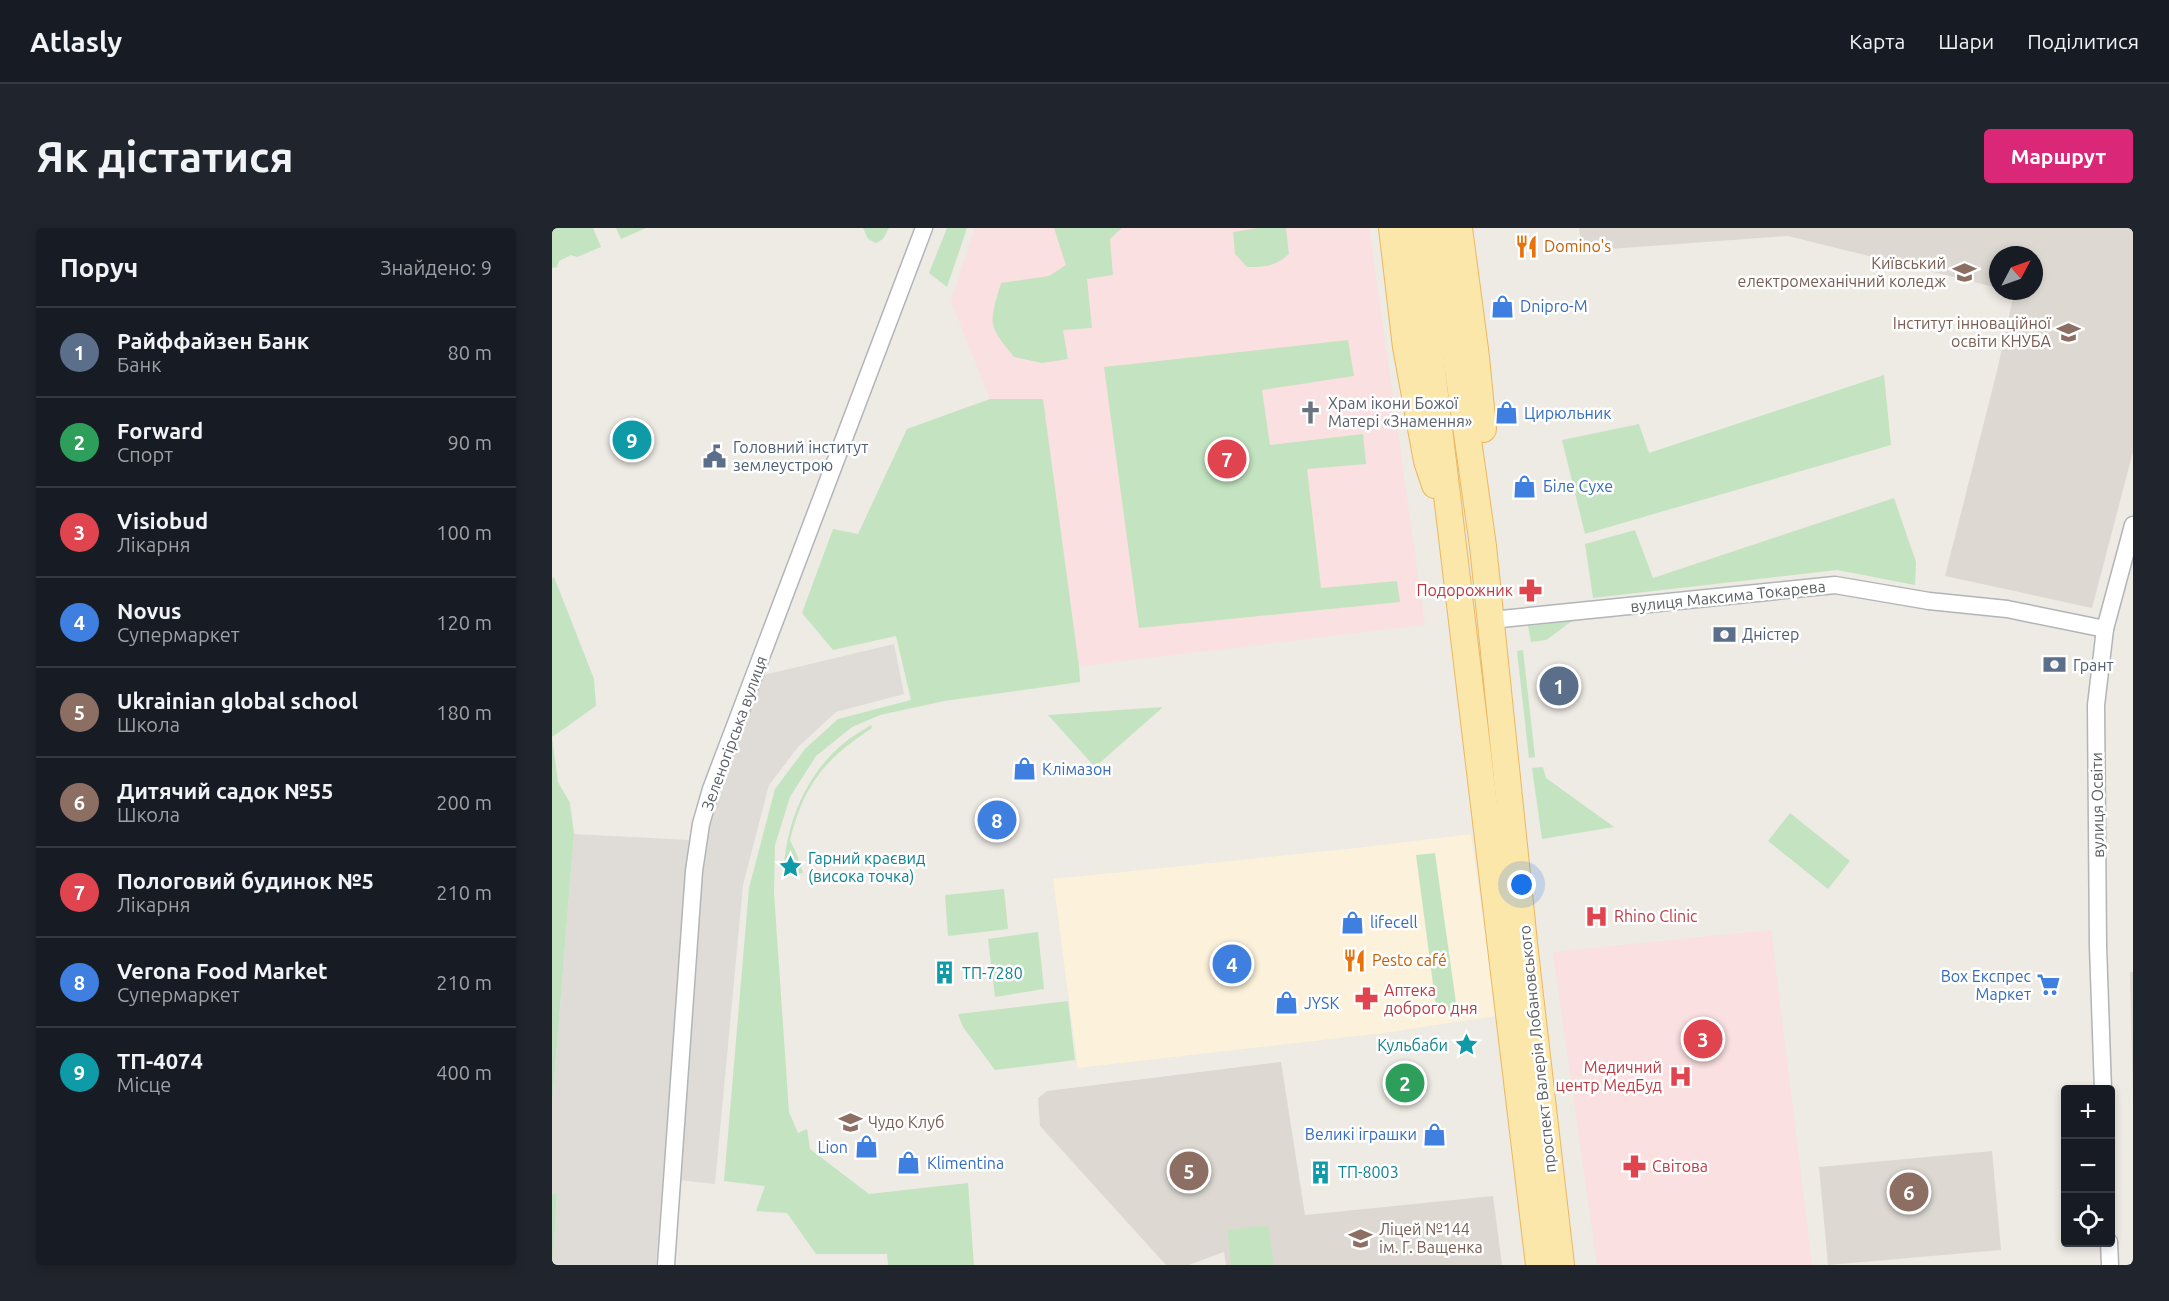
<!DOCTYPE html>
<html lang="uk">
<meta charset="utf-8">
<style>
body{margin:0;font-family:Ubuntu,sans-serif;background:#20242c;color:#f1f3f6}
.controls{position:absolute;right:18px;bottom:18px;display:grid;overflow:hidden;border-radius:6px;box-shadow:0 3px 9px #0003}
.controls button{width:54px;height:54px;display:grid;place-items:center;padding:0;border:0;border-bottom:2px solid #363941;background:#171b24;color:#f1f3f6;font:30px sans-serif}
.compass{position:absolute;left:1437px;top:18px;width:54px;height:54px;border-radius:50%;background:#171b24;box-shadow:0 3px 9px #0003;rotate:49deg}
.you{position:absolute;left:970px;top:657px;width:21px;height:21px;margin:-15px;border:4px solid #fff;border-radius:50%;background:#1a73e8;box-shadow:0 0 0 9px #1a73e833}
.badge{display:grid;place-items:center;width:39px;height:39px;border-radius:50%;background:#db2777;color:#fff;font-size:20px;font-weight:700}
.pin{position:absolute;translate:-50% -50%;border:3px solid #fff;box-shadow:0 2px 6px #0006}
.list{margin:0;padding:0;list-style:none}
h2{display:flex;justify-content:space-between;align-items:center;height:78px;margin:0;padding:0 24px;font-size:26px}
h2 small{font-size:20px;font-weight:400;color:#9ea1a6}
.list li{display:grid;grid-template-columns:39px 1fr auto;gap:18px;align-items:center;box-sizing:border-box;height:90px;padding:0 24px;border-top:2px solid #363941}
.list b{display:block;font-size:22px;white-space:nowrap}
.list p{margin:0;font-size:20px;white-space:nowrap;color:#9ea1a6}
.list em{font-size:20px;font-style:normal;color:#9ea1a6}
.icon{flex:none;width:33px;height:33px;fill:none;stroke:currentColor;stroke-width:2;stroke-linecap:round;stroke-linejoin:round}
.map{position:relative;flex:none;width:1581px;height:1037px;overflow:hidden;border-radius:6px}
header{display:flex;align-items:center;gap:36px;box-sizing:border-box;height:84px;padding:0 30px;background:#171b24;border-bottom:2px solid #363941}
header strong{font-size:28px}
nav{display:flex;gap:33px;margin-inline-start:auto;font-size:21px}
.intro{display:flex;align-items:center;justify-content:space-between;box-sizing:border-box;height:144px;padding:0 36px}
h1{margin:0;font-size:42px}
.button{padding:15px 27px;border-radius:6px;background:#db2777;color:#fff;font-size:21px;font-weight:700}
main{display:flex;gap:36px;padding:0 36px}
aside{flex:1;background:#171b24;border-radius:6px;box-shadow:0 3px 9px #0003}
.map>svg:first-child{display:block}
.commercial{fill:#fcf1da}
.industrial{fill:#dfdcd8}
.education{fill:#ddd9d2}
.medical{fill:#fae0e0}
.green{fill:#c4e4c1}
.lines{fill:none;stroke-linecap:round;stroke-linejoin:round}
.minor-casing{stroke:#b1b5b8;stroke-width:19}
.primary-casing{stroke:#ecb75f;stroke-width:28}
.minor{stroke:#fff;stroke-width:16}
.primary{stroke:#fce7ab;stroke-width:26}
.labels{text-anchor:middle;stroke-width:5;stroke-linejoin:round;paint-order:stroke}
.food-label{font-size:16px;fill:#c56008;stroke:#fff;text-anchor:start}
.education-label{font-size:16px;fill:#785e54;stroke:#fff;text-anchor:end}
.shop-label{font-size:16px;fill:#366cbe;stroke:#fff;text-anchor:start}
.worship-label{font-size:16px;fill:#5b616d;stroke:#fff;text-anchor:start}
.service-label{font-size:16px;fill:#4e5e75;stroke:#fff;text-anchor:start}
.health-label{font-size:16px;fill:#be3a42;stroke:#fff;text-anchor:start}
.street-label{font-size:16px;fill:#5c6064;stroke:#fff}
.culture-label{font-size:16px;fill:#0d838f;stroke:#fff;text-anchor:start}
</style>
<header>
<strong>Atlasly</strong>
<nav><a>Карта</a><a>Шари</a><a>Поділитися</a></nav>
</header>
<div class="intro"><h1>Як дістатися</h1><a class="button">Маршрут</a></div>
<main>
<aside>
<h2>Поруч<small>Знайдено: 9</small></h2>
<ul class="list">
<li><span class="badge" style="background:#5c6f8a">1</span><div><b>Райффайзен Банк</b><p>Банк</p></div><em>80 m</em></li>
<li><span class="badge" style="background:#2e9e5b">2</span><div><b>Forward</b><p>Спорт</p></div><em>90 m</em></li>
<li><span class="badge" style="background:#e0444e">3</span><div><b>Visiobud</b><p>Лікарня</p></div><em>100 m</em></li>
<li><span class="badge" style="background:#3f7fe0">4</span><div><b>Novus</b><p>Супермаркет</p></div><em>120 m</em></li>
<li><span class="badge" style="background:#8d6e63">5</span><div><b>Ukrainian global school</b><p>Школа</p></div><em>180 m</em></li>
<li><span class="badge" style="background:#8d6e63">6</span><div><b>Дитячий садок №55</b><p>Школа</p></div><em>200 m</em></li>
<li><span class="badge" style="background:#e0444e">7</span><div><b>Пологовий будинок №5</b><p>Лікарня</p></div><em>210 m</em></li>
<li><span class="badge" style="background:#3f7fe0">8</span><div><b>Verona Food Market</b><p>Супермаркет</p></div><em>210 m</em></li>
<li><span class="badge" style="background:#0f9aa8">9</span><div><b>ТП-4074</b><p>Місце</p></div><em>400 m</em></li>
</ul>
</aside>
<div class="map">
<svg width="1581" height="1037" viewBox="0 0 1581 1037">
<rect width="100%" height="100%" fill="#eeeae4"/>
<polygon class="commercial" points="919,606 945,788 831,805 526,840 501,651 805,620"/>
<g class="industrial">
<polygon points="342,416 352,466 284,484 246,519 217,557 191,657 163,956 127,952 150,653 159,589 212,447"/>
<polygon points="22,606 137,612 104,1037 1,1037 5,966 0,966 0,878"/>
</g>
<g class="education">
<polygon points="1027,0 1581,0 1581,224 1540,380 1393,348 1445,143 1462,65 1457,63 1482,63 1482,27 1446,27 1446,60 1236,8 1030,23"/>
<polygon points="1578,744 1581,744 1581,875"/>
<polygon points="729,834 753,987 941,968 950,1037 674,1037 672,1024 637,1037 614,1037 488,898 486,870 495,863"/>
<polygon points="1440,923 1449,1022 1276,1037 1267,939"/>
</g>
<g class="medical">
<polygon points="423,0 817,0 873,397 527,438 491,172 438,171 399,73"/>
<polygon points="1219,702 1260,1037 1045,1037 1001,724"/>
</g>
<g class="green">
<polygon points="0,0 41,0 49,19 25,29 19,27 7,33 5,39 0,40"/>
<polygon points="64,0 94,0 69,11"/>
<polygon points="311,0 337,0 331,11 324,15 316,11"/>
<polygon points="395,0 415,0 395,59 377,45"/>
<path d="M502,0H570L558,11L561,47L535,51L540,100L511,102L516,131L490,135L462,129C435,96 437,96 449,55L497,48L514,37Z"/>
<path d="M706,0H734L737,26C724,38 713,39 695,39L683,26L681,4Z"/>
<polygon points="796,112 802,148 710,162 718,217 811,206 814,236 755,241 769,360 845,353 848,374 587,400 552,139"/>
<polygon points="1332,147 1339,217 1033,306 1010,212 1087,196 1097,225"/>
<polygon points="438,171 491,171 527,438 528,454 392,473 328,487 300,499 264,528 238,569 223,617 222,665 237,884 246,905 255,901 258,921 317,966 416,955 422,1037 336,1037 335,1026 264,1026 235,985 204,983 213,958 172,953 197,660 223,561 253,521 286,491 359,472 344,408 281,422 250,385 281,301 306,306 355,201"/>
<polygon points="1342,270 1364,334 1363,357 1285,342 1041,370 1033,316 1083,302 1101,350"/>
<polygon points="2,349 42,451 44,478 0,509 6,554 18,575 22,606 0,878 0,351"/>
<polygon points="1020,393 994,412 979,414 976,398"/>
<polygon points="971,422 983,529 977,530 965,423"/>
<polygon points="611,479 543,539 496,487"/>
<path d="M319,497L320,500C273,531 252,556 238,612L245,627L251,645L231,647C234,597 252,548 292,515C300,508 310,503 319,497Z"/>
<polygon points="991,539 994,550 1062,599 990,611 980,540"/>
<polygon points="1238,585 1298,633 1276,661 1216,613"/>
<polygon points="883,625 905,782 885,786 864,627"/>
<polygon points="452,661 456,701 396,708 393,667"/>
<polygon points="486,704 492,761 443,769 436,711"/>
<polygon points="516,773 523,832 443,842 411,799 406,786"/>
<polygon points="0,966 5,966 1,1037 0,1037"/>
<polygon points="716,997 722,1037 679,1037 675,1002"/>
</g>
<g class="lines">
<defs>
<g id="minor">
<polyline points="939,392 1283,357 1377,373 1455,381 1553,401"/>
<polyline points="1551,862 1546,718 1544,477 1553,401 1581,297"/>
<polyline points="1557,1014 1558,1037"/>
<polyline points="114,1037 142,643 149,596 159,561 372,0"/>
</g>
<g id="primary">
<polyline points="840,0 854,119 875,233 883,257"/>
<path d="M863,0C907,345 943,692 987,1037"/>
<polyline points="886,0 931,318 973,724 1009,1037"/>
<polyline points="907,0 924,129 931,201"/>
</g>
</defs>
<use href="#minor" class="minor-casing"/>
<use href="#primary" class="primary-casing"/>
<use href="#minor" class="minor"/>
<use href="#primary" class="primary"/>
</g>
<defs>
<symbol id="restaurant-bare" viewBox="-9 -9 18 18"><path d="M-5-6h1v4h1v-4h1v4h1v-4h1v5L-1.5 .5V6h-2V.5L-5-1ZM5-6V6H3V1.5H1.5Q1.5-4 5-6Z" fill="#e8710a" stroke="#fff" stroke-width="2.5" paint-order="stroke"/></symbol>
<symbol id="university-bare" viewBox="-9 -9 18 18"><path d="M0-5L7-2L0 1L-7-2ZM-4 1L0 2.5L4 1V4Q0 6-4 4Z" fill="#8d6e63" stroke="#fff" stroke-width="2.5" paint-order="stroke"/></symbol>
<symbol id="shop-bare" viewBox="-9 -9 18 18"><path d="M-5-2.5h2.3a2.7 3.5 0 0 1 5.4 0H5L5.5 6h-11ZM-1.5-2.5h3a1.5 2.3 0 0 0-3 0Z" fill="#3f7fe0" stroke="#fff" stroke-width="2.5" paint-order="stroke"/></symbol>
<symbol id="church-bare" viewBox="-9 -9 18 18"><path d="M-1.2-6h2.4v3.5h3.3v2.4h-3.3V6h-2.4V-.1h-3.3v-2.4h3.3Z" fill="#6b7280" stroke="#fff" stroke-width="2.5" paint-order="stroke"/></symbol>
<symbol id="civic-bare" viewBox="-9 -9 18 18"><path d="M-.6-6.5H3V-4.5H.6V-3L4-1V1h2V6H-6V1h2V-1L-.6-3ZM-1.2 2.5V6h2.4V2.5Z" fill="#5c6f8a" stroke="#fff" stroke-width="2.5" paint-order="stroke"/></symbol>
<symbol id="pharmacy-bare" viewBox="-9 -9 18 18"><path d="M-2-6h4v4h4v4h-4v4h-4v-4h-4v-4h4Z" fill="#e0444e" stroke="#fff" stroke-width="2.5" paint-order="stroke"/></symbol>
<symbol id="bank-bare" viewBox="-9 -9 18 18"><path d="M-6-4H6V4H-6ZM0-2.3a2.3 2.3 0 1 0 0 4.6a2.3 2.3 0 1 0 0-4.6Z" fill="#5c6f8a" stroke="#fff" stroke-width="2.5" paint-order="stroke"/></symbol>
<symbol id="sight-bare" viewBox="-9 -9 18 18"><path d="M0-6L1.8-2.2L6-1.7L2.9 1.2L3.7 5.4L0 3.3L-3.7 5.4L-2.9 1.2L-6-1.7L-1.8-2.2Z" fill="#0f9aa8" stroke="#fff" stroke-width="2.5" paint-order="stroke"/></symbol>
<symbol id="hospital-bare" viewBox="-9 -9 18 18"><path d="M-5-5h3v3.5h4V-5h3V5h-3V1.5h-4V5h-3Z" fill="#e0444e" stroke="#fff" stroke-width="2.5" paint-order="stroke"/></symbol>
<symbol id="building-bare" viewBox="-9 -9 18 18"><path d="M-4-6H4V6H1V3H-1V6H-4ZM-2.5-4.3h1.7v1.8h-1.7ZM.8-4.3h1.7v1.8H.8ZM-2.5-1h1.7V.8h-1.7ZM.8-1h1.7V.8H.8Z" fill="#0f9aa8" stroke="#fff" stroke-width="2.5" paint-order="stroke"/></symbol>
<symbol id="supermarket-bare" viewBox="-9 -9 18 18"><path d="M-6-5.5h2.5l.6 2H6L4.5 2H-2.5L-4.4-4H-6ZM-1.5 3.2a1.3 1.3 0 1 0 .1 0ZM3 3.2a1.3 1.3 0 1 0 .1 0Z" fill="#3f7fe0" stroke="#fff" stroke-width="2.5" paint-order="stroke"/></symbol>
<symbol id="school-bare" viewBox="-9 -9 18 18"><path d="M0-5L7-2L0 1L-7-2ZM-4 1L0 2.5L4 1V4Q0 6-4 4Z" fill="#8d6e63" stroke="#fff" stroke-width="2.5" paint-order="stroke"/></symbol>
</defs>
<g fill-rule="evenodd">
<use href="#restaurant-bare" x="958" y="2" width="33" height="33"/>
<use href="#university-bare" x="1396" y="28" width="33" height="33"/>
<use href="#shop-bare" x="934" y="62" width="33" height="33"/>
<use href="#university-bare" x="1500" y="88" width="33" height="33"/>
<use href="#church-bare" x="742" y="168" width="33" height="33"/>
<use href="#shop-bare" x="938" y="168" width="33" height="33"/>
<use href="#civic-bare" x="146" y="212" width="33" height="33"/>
<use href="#shop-bare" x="956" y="242" width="33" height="33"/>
<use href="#pharmacy-bare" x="962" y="346" width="33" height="33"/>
<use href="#bank-bare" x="1156" y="390" width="33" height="33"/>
<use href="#bank-bare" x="1486" y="420" width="33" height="33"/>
<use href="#shop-bare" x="456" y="524" width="33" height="33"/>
<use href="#sight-bare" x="222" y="622" width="33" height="33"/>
<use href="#hospital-bare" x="1028" y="672" width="33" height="33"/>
<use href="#shop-bare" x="784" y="678" width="33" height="33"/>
<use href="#restaurant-bare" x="786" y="716" width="33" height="33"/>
<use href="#building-bare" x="376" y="728" width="33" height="33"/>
<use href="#supermarket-bare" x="1480" y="740" width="33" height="33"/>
<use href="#pharmacy-bare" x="798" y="754" width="33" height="33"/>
<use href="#shop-bare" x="718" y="758" width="33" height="33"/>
<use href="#sight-bare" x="898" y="800" width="33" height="33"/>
<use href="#hospital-bare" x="1112" y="832" width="33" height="33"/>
<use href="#school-bare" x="282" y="878" width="33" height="33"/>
<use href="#shop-bare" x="866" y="890" width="33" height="33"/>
<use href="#shop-bare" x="298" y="902" width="33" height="33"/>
<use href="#shop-bare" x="340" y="918" width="33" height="33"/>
<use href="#pharmacy-bare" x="1066" y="922" width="33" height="33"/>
<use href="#building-bare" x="752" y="928" width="33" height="33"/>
<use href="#school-bare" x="792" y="994" width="33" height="33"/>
</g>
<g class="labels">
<g class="food-label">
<text x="992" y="24">Domino's</text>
<text x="820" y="738">Pesto café</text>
</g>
<g class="education-label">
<text x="1394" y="41">Київський<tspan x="1394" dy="18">електромеханічний коледж</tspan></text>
<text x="1499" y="101">Інститут інноваційної<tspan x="1499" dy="18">освіти КНУБА</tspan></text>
<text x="316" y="900" text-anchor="start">Чудо Клуб</text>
<text x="827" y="1007" text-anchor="start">Ліцей №144<tspan x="827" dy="18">ім. Г. Ващенка</tspan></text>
</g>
<g class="shop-label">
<text x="968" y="84">Dnipro-M</text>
<text x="972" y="191">Цирюльник</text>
<text x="991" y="264">Біле Сухе</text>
<text x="490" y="547">Клімазон</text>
<text x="818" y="700">lifecell</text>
<text x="1479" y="754" text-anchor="end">Box Експрес<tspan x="1479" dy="18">Маркет</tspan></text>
<text x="752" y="781">JYSK</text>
<text x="865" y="912" text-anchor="end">Великі іграшки</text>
<text x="296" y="925" text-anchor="end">Lion</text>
<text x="375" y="941">Klimentina</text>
</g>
<g class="worship-label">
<text x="776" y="181">Храм ікони Божої<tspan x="776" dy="18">Матері «Знамення»</tspan></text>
</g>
<g class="service-label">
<text x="181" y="225">Головний інститут<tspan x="181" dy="18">землеустрою</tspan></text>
<text x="1190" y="412">Дністер</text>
<text x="1521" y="443">Грант</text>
</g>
<g class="health-label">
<text x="961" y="368" text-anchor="end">Подорожник</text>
<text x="1062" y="694">Rhino Clinic</text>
<text x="832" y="768">Аптека<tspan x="832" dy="18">доброго дня</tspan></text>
<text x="1110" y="845" text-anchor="end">Медичний<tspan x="1110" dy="18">центр МедБуд</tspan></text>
<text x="1100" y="944">Світова</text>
</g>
<g class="street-label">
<text transform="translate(1176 368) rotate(-6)" y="6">вулиця Максима Токарева</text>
<text transform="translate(182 505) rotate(-70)" y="6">Зеленогірська вулиця</text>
<text transform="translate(1545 577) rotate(-91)" y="6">вулиця Освіти</text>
<text transform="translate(985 821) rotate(-96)" y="6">проспект Валерія Лобановського</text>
</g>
<g class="culture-label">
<text x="256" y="636">Гарний краєвид<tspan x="256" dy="18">(висока точка)</tspan></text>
<text x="410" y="751">ТП-7280</text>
<text x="896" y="823" text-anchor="end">Кульбаби</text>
<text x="786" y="950">ТП-8003</text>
</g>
</g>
</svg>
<div class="controls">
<button>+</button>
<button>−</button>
<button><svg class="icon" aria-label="locate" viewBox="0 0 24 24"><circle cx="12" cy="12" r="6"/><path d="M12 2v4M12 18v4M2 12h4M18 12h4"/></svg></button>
</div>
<svg class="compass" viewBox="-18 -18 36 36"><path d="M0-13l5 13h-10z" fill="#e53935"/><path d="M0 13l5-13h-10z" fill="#9ea1a6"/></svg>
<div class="you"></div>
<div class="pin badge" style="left:1007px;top:458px;background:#5c6f8a">1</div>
<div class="pin badge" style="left:853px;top:855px;background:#2e9e5b">2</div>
<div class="pin badge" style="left:1151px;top:811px;background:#e0444e">3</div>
<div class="pin badge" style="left:680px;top:736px;background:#3f7fe0">4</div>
<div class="pin badge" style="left:637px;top:943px;background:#8d6e63">5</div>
<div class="pin badge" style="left:1357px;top:964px;background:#8d6e63">6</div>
<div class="pin badge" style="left:675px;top:231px;background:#e0444e">7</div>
<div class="pin badge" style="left:445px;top:592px;background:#3f7fe0">8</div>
<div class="pin badge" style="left:80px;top:212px;background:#0f9aa8">9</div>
</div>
</main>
